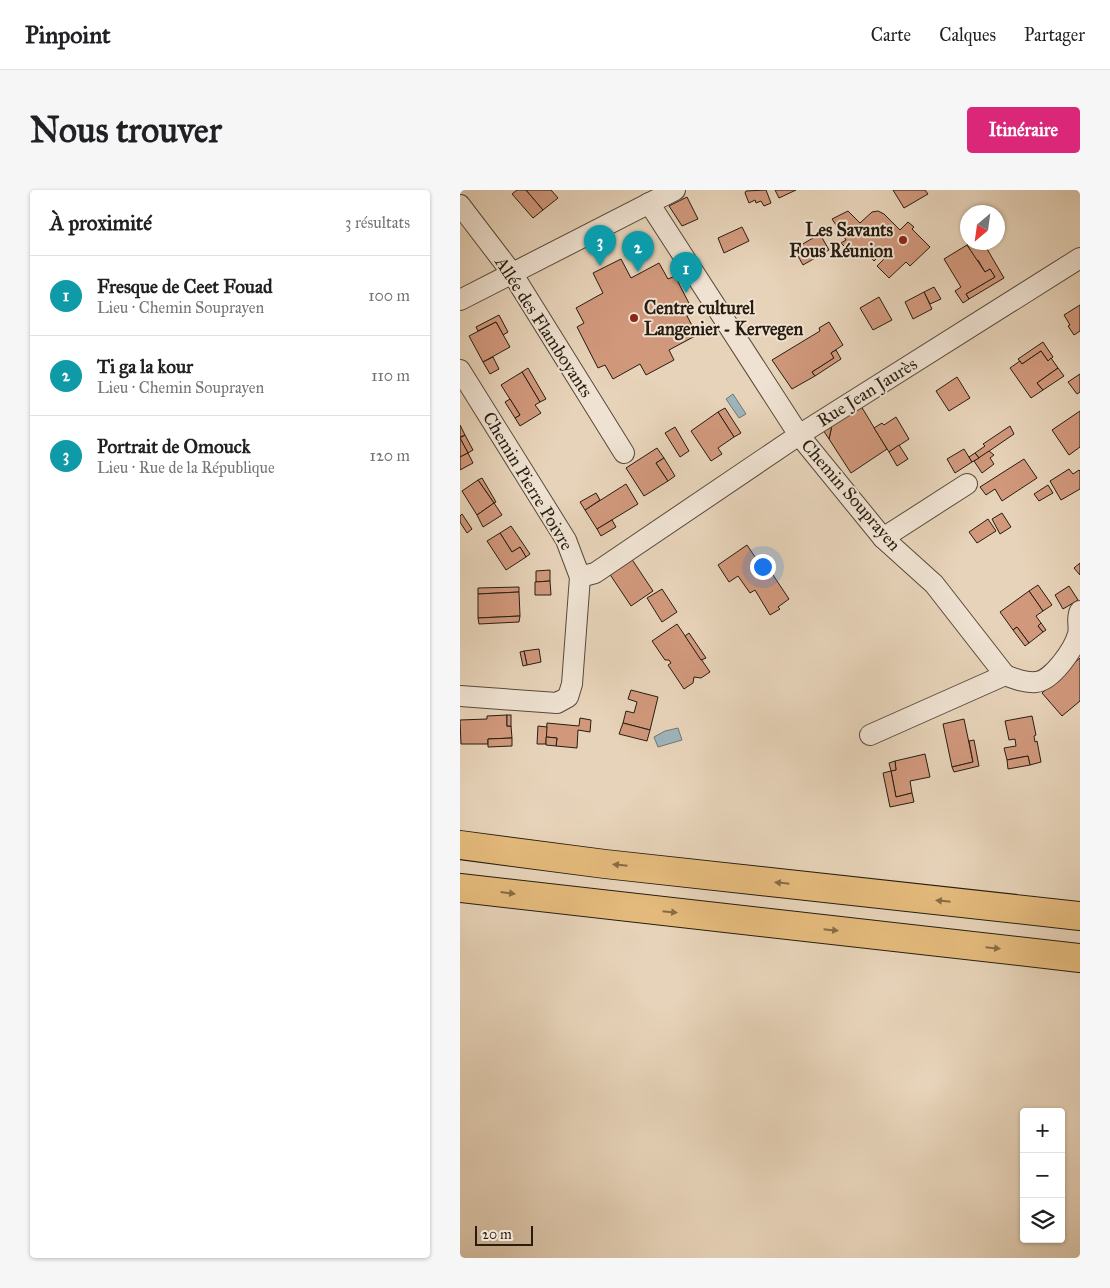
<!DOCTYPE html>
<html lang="fr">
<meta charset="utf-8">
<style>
body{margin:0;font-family:"IM FELL Great Primer",serif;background:#f6f6f6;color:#202124}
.controls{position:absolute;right:15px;bottom:15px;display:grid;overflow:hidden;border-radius:5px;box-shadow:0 1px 4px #0004}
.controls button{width:45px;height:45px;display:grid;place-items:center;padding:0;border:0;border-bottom:1px solid #e0e0e0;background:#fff;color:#202124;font:25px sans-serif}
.compass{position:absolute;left:500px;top:15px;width:45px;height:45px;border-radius:50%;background:#fff;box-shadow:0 1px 4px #0004;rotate:209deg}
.scale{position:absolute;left:15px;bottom:12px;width:58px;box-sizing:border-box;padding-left:5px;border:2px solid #271d0f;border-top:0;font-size:14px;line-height:18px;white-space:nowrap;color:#271d0f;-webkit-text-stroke:4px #efe2d2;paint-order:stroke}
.you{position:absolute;left:302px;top:376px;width:18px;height:18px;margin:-12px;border:4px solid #fff;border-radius:50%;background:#1a73e8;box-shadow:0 0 0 8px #1a73e833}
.badge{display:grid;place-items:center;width:32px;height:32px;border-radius:50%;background:#db2777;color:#fff;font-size:16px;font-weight:700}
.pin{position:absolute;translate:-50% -41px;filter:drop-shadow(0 1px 2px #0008)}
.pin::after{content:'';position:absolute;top:26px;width:18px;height:15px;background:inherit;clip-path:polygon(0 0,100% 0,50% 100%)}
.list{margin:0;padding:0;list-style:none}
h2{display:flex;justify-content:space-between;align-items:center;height:65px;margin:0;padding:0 20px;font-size:21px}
h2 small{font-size:16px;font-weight:400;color:#757577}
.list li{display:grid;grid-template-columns:32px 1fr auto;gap:15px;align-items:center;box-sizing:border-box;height:80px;padding:0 20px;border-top:1px solid #e0e0e0}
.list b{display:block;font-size:19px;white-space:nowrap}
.list p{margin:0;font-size:16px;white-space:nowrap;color:#757577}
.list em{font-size:16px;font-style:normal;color:#757577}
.icon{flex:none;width:28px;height:28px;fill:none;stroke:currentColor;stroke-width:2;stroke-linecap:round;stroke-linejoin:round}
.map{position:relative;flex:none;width:620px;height:1068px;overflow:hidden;border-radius:5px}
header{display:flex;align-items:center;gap:30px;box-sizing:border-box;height:70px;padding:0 25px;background:#fff;border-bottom:1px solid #e0e0e0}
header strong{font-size:24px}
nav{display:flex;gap:28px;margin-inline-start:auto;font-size:18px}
.intro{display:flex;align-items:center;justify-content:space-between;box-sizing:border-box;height:120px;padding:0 30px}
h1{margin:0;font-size:35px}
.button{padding:12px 22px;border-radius:5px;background:#db2777;color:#fff;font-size:18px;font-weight:700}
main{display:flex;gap:30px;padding:0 30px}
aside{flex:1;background:#fff;border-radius:5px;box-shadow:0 1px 4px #0004}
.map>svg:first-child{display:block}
.water{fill:#9db4bb;stroke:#6e7876}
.building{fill:#d1987c;stroke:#271d0f}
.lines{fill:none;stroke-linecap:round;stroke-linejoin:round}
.minor-casing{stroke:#574a3a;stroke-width:22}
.highway-casing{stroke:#271d0f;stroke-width:30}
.minor{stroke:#efe2d2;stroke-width:20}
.highway{stroke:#e4ba7c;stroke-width:28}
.oneway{fill:#866c46}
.poi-dot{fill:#8f2418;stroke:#efe2d2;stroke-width:2}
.labels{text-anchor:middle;stroke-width:4;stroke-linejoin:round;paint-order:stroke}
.poi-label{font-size:18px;font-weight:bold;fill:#271d0f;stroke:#efe2d2;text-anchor:end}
.street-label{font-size:18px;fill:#271d0f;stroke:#efe2d2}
</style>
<header>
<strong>Pinpoint</strong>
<nav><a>Carte</a><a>Calques</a><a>Partager</a></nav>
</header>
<div class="intro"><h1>Nous trouver</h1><a class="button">Itinéraire</a></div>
<main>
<aside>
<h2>À proximité<small>3 résultats</small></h2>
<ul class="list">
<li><span class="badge" style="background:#0f9aa8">1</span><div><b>Fresque de Ceet Fouad</b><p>Lieu · Chemin Souprayen</p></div><em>100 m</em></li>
<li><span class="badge" style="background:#0f9aa8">2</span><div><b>Ti ga la kour</b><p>Lieu · Chemin Souprayen</p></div><em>110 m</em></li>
<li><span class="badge" style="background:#0f9aa8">3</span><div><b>Portrait de Omouck</b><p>Lieu · Rue de la République</p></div><em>120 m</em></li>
</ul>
</aside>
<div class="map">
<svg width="620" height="1068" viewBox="0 0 620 1068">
<rect width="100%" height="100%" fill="#e7d3b9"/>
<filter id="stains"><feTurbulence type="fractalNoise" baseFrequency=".004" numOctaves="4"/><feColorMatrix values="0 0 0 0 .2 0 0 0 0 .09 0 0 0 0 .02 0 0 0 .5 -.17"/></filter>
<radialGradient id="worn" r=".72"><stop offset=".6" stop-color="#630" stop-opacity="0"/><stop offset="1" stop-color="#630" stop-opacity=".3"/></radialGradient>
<g class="water">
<polygon points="273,204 286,224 279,228 266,209"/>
<polygon points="218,538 222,550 198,557 194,547 205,541"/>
</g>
<g class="building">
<polygon points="57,0 66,0 83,20 73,28 52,4"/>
<polygon points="66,0 91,0 98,8 83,20"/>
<polygon points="306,0 311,13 304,16 301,11 296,13 295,10 289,13 285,3 286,1"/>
<polygon points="315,0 336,0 319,8"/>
<polygon points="433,0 465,0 468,4 444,18"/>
<polygon points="227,7 238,29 222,36 209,16"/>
<polygon points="388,21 400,33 412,22 418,21 424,24 440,40 448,32 454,37 452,39 470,57 450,76 446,72 429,88 417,76 427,66 423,62 414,71 402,59 394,66 381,53 386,50 372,29"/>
<polygon points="282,37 289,51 264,63 258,48"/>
<polygon points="360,44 369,60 343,75 334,59"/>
<polygon points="512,52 523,52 544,88 509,109 506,104 535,87 530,79 525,82 518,70 517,71 507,55"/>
<polygon points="507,55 525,82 530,79 535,87 506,104 509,109 503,113 495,101 501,97 484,69"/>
<polygon points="161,69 171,88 199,73 208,89 215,86 234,123 227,126 237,145 209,160 214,170 186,185 180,174 153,189 145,175 138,178 117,137 124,133 116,118 143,103 133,83"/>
<polygon points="474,97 481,109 470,114 464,102"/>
<polygon points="464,102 472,119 453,129 445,112"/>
<polygon points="419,107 432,130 413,140 400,118"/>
<polygon points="620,115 620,141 614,145 608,136 610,135 604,125"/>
<polygon points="39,125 48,142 43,145 36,132 18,141 16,137"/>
<polygon points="36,132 50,157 23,172 9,146"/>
<polygon points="369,132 383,155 371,163 374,168 352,182 355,186 332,199 312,170 360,141 359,138"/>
<polygon points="583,152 593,167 588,171 581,161 562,174 558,169"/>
<polygon points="376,160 381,169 355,186 352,182 374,168 371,163"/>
<polygon points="581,161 588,171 591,168 598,178 577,193 583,200 571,208 550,178 560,171 562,174"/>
<polygon points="33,167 39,179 30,184 23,172"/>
<polygon points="68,178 86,209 80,212 62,182"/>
<polygon points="598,178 604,186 583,200 577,193"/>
<polygon points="62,182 80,212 75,215 81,223 60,236 55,228 60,225 41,195"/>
<polygon points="620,184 620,202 617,204 608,192"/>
<polygon points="497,187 510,208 489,221 476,201"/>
<polygon points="50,209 60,225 55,228 45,212"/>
<polygon points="401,216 427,259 391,283 369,249 372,235"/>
<polygon points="265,218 281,243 274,247 258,222"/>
<polygon points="620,221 620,257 609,265 592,240"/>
<polygon points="258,222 274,247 258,258 262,264 251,271 231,241"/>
<polygon points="436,227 449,249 429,262 414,238 422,233 424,235"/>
<polygon points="0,235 5,245 0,247"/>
<polygon points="372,235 369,249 363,240"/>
<polygon points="550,236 554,244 519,268 515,263 525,256 523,254"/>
<polygon points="215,237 229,261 220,267 205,243"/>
<polygon points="5,245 13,260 8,263 0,248"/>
<polygon points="0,248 8,263 0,267"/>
<polygon points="439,255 448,269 437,276 429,262"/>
<polygon points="197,258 204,268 196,273 208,291 184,306 166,278"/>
<polygon points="504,259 512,272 495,283 487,269"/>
<polygon points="529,261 534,265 530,268 534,274 522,283 514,271"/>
<polygon points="8,263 13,273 0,280 0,267"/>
<polygon points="515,263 519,268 512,272 509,267"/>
<polygon points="204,268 215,286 208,291 196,273"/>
<polygon points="564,269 577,288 542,311 535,299 526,305 520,297"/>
<polygon points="609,279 613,284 619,280 620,281 620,299 601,310 590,291"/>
<polygon points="22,288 36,312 34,313 18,290"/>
<polygon points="18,290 34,313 17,325 2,301"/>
<polygon points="166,294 178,314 137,339 125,320"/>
<polygon points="588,295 593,303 579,311 574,304"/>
<polygon points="136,303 140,310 125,320 120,312"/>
<polygon points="34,313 42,325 23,337 17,325"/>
<polygon points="542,323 551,337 540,344 532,329"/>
<polygon points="2,324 12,339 7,343 0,332 0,326"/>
<polygon points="528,329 536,341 517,353 509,342"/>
<polygon points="152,330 156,337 141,346 137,339"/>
<polygon points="51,336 70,364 66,367 60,357 52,362 40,343"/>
<polygon points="40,343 52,362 60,357 66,367 46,380 27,351"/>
<polygon points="287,355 299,373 294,376 300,384 309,379 329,409 318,417 320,419 310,425 295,400 290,403 278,386 269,392 258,375"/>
<polygon points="171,368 193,401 171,416 149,383"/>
<polygon points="620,373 620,385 614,378"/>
<polygon points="90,380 90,391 76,392 76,381"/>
<polygon points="90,391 91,405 75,405 75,392"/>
<polygon points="578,395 592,415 583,421 569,401"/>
<polygon points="609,396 618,410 603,419 595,405"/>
<polygon points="59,397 59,402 18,404 18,398"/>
<polygon points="202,399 217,422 202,432 187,408"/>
<polygon points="569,401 583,421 576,426 581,433 578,436 583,442 569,453 557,437 553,440 540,422"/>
<polygon points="59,402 60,426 18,428 18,404"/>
<polygon points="60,426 59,432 19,434 18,428"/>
<polygon points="581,433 586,440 583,442 578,436"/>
<polygon points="217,434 250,482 241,488 234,487 233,493 224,499 208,475 211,473 209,470 205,470 192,451"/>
<polygon points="557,437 569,453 565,456 553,440"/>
<polygon points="229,443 246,468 241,470 225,446"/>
<polygon points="79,459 81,472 67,475 64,461"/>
<polygon points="64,461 67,475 63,476 60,462"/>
<polygon points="620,468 620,511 602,526 582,503 590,496 588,495"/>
<polygon points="171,500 198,507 190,540 163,533 166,521 174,523 177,512 168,509"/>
<polygon points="47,525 47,536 51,536 52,548 28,549 28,554 1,554 0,530 27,529 27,526"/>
<rect x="47" y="525" width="4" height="11"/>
<polygon points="572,526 576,545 574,546 575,552 577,551 581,572 570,575 568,566 547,570 544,558 556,556 555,549 549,550 545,531"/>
<polygon points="120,528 131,530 130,542 118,540 117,558 96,556 97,548 86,547 87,533 119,536"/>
<polygon points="504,529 513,572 492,577 483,534"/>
<polygon points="163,533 190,540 187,551 159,544"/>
<polygon points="78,536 87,537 86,554 77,554"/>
<polygon points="86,547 97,548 96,556 86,555"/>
<polygon points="52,548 52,556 28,557 28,549"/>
<polygon points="514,550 519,576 494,582 492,577 513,572 509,551"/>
<polygon points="465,564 470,587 450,591 452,603 436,607 431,581 436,580 435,571"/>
<polygon points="568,566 570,575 548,579 547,570"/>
<polygon points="435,571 436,580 431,581 429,573"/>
<polygon points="431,581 436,607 452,603 454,612 430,617 423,583"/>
</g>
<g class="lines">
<defs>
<g id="minor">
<polyline points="189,13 339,245 423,348 474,394 545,485"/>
<polyline points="0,15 52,83 164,263"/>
<polyline points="0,110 215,0"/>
<polyline points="0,180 106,350 120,387 112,494 108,507 97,513 0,506"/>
<polyline points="423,348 507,294"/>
<polyline points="120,387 135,383 339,245 620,68"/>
<path d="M545,485C555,489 565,493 576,492C592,491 614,459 618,444C620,436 616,428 620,421"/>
<polyline points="410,545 545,485"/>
</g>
<g id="highway">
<polyline points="0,655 145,674 620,726"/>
<polyline points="0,698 620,768"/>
</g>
</defs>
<use href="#minor" class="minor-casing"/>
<use href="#highway" class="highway-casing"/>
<use href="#minor" class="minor"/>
<use href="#highway" class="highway"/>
</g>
<defs><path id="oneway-solid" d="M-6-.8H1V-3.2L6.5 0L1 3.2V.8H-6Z" transform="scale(1.25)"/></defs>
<g class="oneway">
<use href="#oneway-solid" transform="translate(160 675) rotate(-174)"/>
<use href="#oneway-solid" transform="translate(322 693) rotate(-174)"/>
<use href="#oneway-solid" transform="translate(48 703) rotate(7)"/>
<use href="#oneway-solid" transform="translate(483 711) rotate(-174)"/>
<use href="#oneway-solid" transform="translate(210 722) rotate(6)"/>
<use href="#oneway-solid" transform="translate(371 740) rotate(6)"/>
<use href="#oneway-solid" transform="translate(533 758) rotate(6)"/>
</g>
<g class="poi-dot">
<circle cx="443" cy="50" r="5"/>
<circle cx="174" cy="128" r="5"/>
</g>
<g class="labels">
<g class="poi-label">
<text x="433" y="46">Les Savants<tspan x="433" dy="21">Fous Réunion</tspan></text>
<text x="184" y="124" text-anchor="start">Centre culturel<tspan x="184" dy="21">Langenier - Kervegen</tspan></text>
</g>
<g class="street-label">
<text transform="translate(84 137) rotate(57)" y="6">Allée des Flamboyants</text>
<text transform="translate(407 202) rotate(-32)" y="6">Rue Jean Jaurès</text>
<text transform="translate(68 291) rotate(59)" y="6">Chemin Pierre Poivre</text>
<text transform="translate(391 305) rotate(49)" y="6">Chemin Souprayen</text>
</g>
</g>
<rect width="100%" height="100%" filter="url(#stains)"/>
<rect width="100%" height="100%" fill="url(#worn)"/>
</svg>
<div class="controls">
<button>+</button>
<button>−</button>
<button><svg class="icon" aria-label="layers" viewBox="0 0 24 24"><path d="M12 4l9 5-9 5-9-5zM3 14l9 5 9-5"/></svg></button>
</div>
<svg class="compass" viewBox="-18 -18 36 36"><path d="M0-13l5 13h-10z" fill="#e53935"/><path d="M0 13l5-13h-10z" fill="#757577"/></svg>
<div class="scale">20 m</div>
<div class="you"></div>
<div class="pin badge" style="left:226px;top:103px;background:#0f9aa8">1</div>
<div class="pin badge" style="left:178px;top:82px;background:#0f9aa8">2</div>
<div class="pin badge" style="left:140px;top:76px;background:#0f9aa8">3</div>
</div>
</main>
